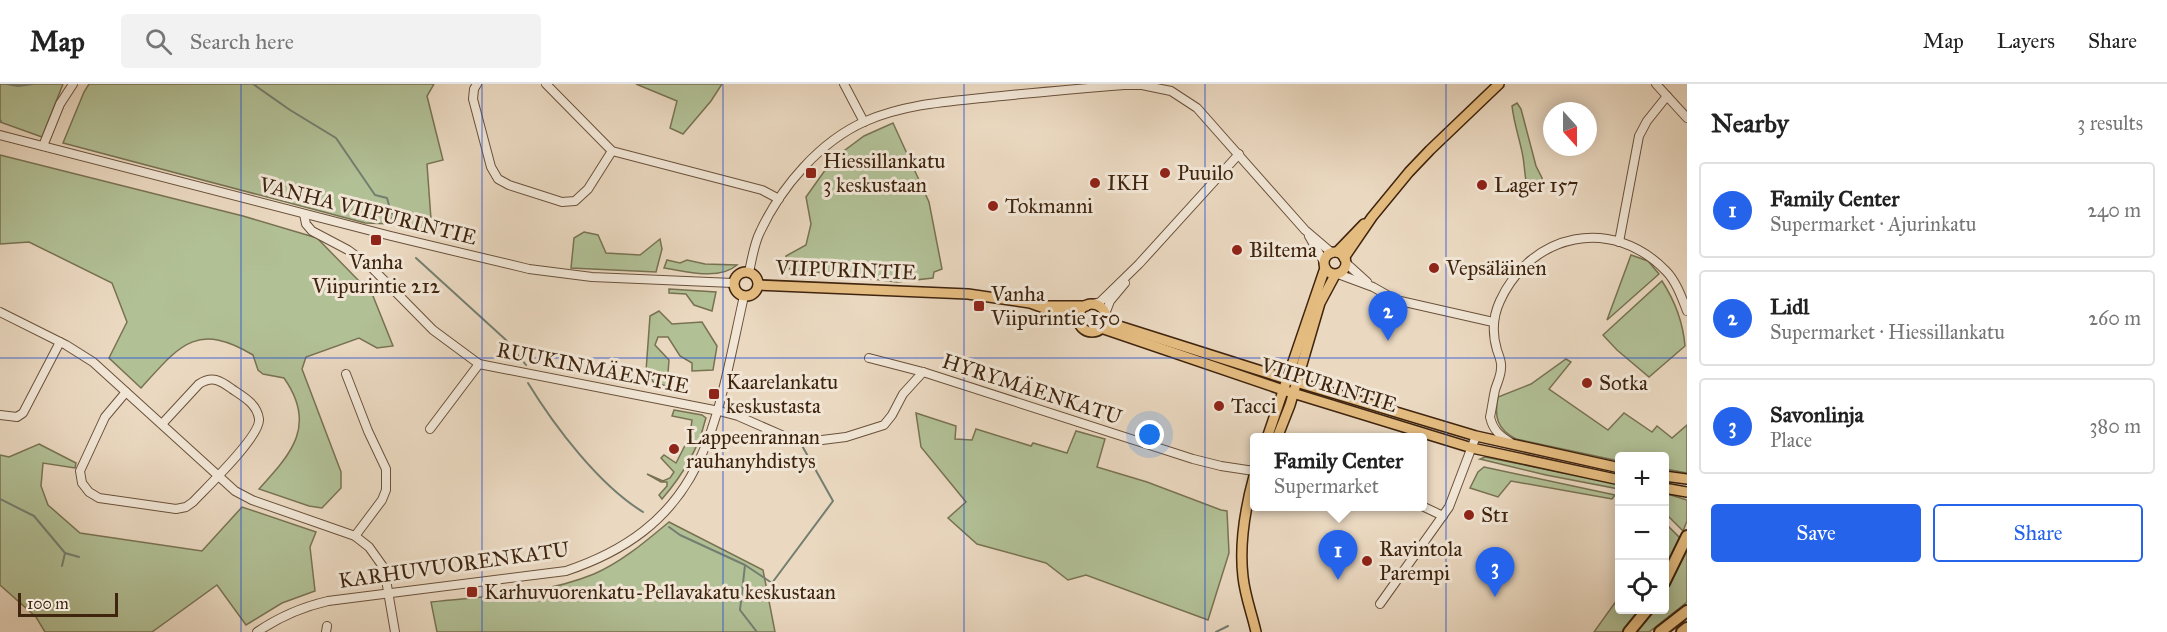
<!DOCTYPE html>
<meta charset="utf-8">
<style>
body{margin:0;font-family:"IM FELL Great Primer",serif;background:#f2f2f2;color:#222}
.controls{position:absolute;right:18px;bottom:18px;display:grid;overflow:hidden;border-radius:6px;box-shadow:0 3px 15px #0003}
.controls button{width:54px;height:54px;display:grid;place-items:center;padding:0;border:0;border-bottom:2px solid #e0e0e0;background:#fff;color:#222;font:30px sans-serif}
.compass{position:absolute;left:1543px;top:18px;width:54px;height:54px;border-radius:50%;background:#fff;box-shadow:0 3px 15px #0003;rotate:159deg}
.scale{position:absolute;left:18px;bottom:15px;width:100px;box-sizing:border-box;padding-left:6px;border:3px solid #3f240e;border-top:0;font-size:16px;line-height:21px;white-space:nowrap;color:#3f240e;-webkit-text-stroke:4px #f1e6d6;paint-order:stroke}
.you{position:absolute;left:1150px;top:351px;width:21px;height:21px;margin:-15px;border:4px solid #fff;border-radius:50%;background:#1a73e8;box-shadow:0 0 0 9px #1a73e833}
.badge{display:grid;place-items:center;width:39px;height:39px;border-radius:50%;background:#2563eb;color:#fff;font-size:20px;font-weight:700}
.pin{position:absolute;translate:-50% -50px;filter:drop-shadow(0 2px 3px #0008)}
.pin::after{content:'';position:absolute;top:32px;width:21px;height:18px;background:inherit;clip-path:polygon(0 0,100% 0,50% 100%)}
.popup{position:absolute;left:1250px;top:349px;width:177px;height:78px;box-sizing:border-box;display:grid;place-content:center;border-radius:6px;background:#fff;filter:drop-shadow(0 2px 4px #0005);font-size:20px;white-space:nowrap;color:#767676}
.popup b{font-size:22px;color:#222}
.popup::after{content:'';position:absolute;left:50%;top:100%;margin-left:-12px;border:12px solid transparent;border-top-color:#fff}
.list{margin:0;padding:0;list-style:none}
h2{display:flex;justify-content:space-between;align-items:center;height:78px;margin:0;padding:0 24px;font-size:26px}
h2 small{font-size:20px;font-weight:400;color:#767676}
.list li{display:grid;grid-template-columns:39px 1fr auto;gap:18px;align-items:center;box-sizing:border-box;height:96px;margin:0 12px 12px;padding:0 12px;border:2px solid #e0e0e0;border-radius:6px}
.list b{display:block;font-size:22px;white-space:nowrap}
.list p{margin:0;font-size:20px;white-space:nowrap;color:#767676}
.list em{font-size:20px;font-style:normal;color:#767676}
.actions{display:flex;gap:12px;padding:18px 24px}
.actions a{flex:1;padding:14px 0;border:2px solid #2563eb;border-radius:6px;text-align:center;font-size:21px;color:#2563eb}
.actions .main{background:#2563eb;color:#fff}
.icon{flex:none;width:33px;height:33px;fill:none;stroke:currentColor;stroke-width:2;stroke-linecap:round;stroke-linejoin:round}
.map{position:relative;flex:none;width:1687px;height:548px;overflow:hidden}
header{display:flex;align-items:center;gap:36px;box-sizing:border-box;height:84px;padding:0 30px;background:#fff;border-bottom:2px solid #e0e0e0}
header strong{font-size:28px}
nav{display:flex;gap:33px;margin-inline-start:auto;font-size:21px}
.search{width:420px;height:54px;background:#f2f2f2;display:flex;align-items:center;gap:15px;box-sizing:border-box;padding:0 21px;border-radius:6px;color:#767676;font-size:22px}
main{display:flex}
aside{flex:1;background:#fff}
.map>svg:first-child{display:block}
.green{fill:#b2c096;stroke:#787252;stroke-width:1.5}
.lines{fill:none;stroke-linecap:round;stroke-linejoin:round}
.stream{stroke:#747e70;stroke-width:2}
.minor-casing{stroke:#6a513a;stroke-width:10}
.major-casing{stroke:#3f240e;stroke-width:12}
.highway-casing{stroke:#3f240e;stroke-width:14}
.minor{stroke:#f1e6d6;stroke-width:8}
.major{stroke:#e5bc80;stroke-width:9}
.highway{stroke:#e5bc80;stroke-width:10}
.grid{fill:none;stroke:#1d4ed8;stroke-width:1.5;stroke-opacity:0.55}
.poi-dot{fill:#8f2418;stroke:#f1e6d6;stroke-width:2}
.labels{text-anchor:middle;stroke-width:6;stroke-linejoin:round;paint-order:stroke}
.poi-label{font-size:21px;fill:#3f240e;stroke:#f1e6d6;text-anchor:start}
.street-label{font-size:21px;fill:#3f240e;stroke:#f1e6d6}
</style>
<header>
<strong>Map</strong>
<div class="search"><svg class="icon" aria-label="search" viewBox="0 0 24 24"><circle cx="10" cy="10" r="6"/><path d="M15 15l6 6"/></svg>Search here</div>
<nav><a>Map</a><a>Layers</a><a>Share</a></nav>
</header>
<main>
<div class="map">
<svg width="1687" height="548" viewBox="0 0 1687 548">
<rect width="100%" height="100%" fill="#ead8c0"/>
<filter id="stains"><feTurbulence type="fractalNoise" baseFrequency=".00333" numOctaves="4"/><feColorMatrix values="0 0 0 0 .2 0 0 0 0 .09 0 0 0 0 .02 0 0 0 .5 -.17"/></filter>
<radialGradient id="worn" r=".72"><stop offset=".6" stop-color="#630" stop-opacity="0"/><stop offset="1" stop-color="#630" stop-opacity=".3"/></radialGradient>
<g class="green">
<polygon points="0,0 63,0 42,53 0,38"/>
<polygon points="89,0 434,0 427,12 443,76 427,80 432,149 408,143 408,139 401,140 392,134 393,140 365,139 63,59 84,8"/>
<polygon points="636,0 722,0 711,17 683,50 670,44 677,17"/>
<path d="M1517,19L1521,25L1536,82L1542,94V105L1529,111C1525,98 1525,86 1523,73C1520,56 1514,40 1512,22Z"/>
<polygon points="893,39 929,118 942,185 934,188 933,194 897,198 784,184 786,172 806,161 811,140 806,113 833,75 864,52"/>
<path d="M0,71L243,132L317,154L360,198L367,197L393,262L377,264L359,254L306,273L302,285L341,388V404L322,424L309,422L259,405C292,369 317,341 284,294L263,290L258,286L253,271C196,237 179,262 141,304L109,274L127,238L112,199L29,158L0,160Z"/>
<polygon points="584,148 598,151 606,169 640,171 660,155 662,165 656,188 571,184 574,154"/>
<polygon points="1631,171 1648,177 1659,190 1607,236"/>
<path d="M667,176L680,179L687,176L705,180L737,181C719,197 685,187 664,184Z"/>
<path d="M1662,197C1675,217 1683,238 1685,262L1649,293L1617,266L1603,251Z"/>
<polygon points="669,205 716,208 712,227 694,221 686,210 669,209"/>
<polygon points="659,227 672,240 702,238 717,262 713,286 692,287 692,279 680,272 668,253 658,253 655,261 669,276 667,302 654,299 646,287 650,232"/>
<path d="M1566,275L1571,278L1549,305L1608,346L1624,329L1652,348L1657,342L1672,354L1687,341V389L1665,385L1664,372H1620L1619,377L1516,355C1497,345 1494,333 1498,313L1531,300Z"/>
<path d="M674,326L702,331L706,334L705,337C698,366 681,393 662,415L659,411L667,402V398H661L647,390L663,397L670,394L674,388L661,374L664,371L676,379L694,344L691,343L692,336L672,332Z"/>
<polygon points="916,329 956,342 955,355 972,356 976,345 1031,362 1033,359 1067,369 1076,347 1105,355 1097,383 1147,398 1221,426 1227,427 1229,469 1208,536 1086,491 1068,496 1046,479 977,460 948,434 966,418 921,363"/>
<polygon points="39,360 76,379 75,384 43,379 41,402 48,421 80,449 202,467 242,423 316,448 310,463 315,507 282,519 246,541 217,501 152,548 45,548 36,533 0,501 0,371 9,373"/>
<polygon points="1485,373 1619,400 1619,405 1546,391 1480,375"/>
<polygon points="1484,383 1615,411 1612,415 1511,397 1498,413 1470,404 1478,388"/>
<polygon points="1664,409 1687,416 1687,437 1683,447 1665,429"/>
<path d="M669,438L763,486L775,548H437L431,518C485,512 543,511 594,490C622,478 646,457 669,438Z"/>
<polygon points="1665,439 1680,454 1665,489"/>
<polygon points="1687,462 1687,518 1649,548 1635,548 1652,526 1664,526 1665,508"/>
<polygon points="1619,513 1620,526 1642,526 1622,548 1594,548"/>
</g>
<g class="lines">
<g class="stream">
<polyline points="7,0 18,2 33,0"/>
<path d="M253,0L290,26L336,54L375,111L387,114C393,140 400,142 424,150"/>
<polyline points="0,36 1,37"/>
<polyline points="416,174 506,256 526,281"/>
<path d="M528,299C555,343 599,401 643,428"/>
<polyline points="0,415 34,432 65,469 79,473"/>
<polyline points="669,443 680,451 745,481 740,526 757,548"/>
<polyline points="745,481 772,499 833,417 800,358"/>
<polyline points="62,482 65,469"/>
<polyline points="1216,548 1228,542"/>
</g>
<defs>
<g id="minor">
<polyline points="477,0 474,5 473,15 491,83 498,95 509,101 562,118 575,117 588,105 612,67"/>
<polyline points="546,0 612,67 762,106 779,115"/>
<polyline points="844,0 864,38"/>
<polyline points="1656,0 1687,34"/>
<polyline points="0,51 391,152 529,185 592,193 733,199"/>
<polyline points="43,62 60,20 73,0"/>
<polyline points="304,130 306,140 312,147 348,166 371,183 433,246 479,280 719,327 738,332 786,353 822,356 846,353 884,341 892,331 903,310 923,288"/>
<polyline points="1309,152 1324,178"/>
<polyline points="1619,158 1639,52 1647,37 1667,12"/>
<polyline points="1346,179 1367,198"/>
<path d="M749,188C752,175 754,160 760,148C781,103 820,57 866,37C903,21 942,18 982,14C1029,9 1076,5 1124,1H1142L1171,7L1197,24L1305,146L1332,169"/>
<polyline points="1338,190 1373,203 1396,216 1493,238"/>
<polyline points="1094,220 1100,218 1139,180 1239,70"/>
<polyline points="0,228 66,261 93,278 235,407 252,416 355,452 369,463 384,484 395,548"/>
<polyline points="1105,230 1110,217 1125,199"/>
<polyline points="869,274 923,288 1193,375 1221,382 1254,387"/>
<polyline points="346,290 368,347 386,385 386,406 382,416 355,452"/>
<path d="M126,308L105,333L80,387L82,399L89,408L99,414L176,425L186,423L193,418C206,404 261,352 259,335C257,320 244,313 232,305C221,297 213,291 199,300L162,340"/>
<polyline points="0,331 17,333 23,329 60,258"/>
<polyline points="430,345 479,280"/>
<path d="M1510,358C1499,351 1493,346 1490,333C1492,324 1493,315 1495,306C1497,299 1501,292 1501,284C1502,278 1499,272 1497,266C1492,249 1492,234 1500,217C1531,149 1612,131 1666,187C1676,197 1682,214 1687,227"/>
<polyline points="1422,422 1443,432"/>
<polyline points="1380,520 1449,423 1476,352"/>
<path d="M257,548C279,533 302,523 328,517L566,487C709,439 715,340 744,212"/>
<polyline points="326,548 327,542"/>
</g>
<g id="major">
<circle cx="1335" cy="179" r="11"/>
<polyline points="1337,168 1364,140"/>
<polyline points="1344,174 1372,133 1409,88 1430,66 1499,0"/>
<circle cx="746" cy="200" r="12"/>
<polyline points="759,201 968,210 1030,219 1078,236"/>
<circle cx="1092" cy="234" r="14"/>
<polyline points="1049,222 1086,222"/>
<polyline points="1106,233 1116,241 1296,298 1476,352 1620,384"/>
<polyline points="1101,244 1283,306 1472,364 1620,396"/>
<polyline points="1267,354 1325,184"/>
<polyline points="1277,354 1290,321 1320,219 1335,191"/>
<path d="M1254,392C1245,425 1239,459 1243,493C1245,512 1252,530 1256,548"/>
<polyline points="1664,392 1687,395"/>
<polyline points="1664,404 1687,408"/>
</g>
<g id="highway">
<polyline points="1664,499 1687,452"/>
<polyline points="1629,548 1647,526"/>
<polyline points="1660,548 1687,527"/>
<polyline points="1682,548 1687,544"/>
</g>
</defs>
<use href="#minor" class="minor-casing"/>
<use href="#major" class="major-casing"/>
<use href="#highway" class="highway-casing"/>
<use href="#minor" class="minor"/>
<use href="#major" class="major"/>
<use href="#highway" class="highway"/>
</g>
<path class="grid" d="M241,0V548M482,0V548M723,0V548M964,0V548M1205,0V548M1446,0V548M0,274H1687"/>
<g class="poi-dot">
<rect x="805" y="83" width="12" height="12" rx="3"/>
<circle cx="1165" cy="89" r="6"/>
<circle cx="1095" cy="99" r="6"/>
<circle cx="1482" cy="101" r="6"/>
<circle cx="993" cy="122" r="6"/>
<rect x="370" y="150" width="12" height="12" rx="3"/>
<circle cx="1237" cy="166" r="6"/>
<circle cx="1434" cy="184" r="6"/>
<rect x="973" y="216" width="12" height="12" rx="3"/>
<circle cx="1587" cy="299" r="6"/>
<rect x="708" y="304" width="12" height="12" rx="3"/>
<circle cx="1219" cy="322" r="6"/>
<circle cx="674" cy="365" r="6"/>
<circle cx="1469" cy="431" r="6"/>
<circle cx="1367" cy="477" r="6"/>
<rect x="466" y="502" width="12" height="12" rx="3"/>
</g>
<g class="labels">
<g class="poi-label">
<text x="823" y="84">Hiessillankatu<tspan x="823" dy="24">3 keskustaan</tspan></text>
<text x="1177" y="96">Puuilo</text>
<text x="1107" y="106">IKH</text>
<text x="1494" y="108">Lager 157</text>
<text x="1005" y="129">Tokmanni</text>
<text x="1249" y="173">Biltema</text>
<text x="376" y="185" text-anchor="middle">Vanha<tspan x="376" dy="24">Viipurintie 212</tspan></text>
<text x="1446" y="191">Vepsäläinen</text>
<text x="991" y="217">Vanha<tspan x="991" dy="24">Viipurintie 150</tspan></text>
<text x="726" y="305">Kaarelankatu<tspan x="726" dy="24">keskustasta</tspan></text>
<text x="1599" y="306">Sotka</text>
<text x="1231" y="329">Tacci</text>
<text x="686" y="360">Lappeenrannan<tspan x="686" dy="24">rauhanyhdistys</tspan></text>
<text x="1481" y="438">St1</text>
<text x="1379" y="472">Ravintola<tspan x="1379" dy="24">Parempi</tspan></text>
<text x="484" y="515">Karhuvuorenkatu-Pellavakatu keskustaan</text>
</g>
<g class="street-label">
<text transform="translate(368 127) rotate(14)" y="7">VANHA VIIPURINTIE</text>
<text transform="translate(846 186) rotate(2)" y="7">VIIPURINTIE</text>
<text transform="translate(593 284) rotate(11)" y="7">RUUKINMÄENTIE</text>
<text transform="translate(1329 301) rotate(17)" y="7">VIIPURINTIE</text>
<text transform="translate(1032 305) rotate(18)" y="7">HYRYMÄENKATU</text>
<text transform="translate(454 481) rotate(-8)" y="7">KARHUVUORENKATU</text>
</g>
</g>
<rect width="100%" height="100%" filter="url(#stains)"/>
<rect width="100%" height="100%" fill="url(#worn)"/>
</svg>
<div class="controls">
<button>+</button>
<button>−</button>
<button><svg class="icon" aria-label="locate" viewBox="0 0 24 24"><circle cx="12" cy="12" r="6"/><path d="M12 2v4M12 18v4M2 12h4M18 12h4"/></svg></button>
</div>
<svg class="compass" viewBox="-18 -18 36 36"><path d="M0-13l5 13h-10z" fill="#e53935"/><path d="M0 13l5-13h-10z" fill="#767676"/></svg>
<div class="scale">100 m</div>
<div class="you"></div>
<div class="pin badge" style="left:1338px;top:496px">1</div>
<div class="popup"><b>Family Center</b>Supermarket</div>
<div class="pin badge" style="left:1388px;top:257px">2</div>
<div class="pin badge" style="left:1495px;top:513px">3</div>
</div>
<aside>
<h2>Nearby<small>3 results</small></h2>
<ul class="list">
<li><span class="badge">1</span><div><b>Family Center</b><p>Supermarket · Ajurinkatu</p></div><em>240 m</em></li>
<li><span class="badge">2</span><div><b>Lidl</b><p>Supermarket · Hiessillankatu</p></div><em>260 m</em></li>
<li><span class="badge">3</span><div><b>Savonlinja</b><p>Place</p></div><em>380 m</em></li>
</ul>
<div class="actions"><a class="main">Save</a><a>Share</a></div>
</aside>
</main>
